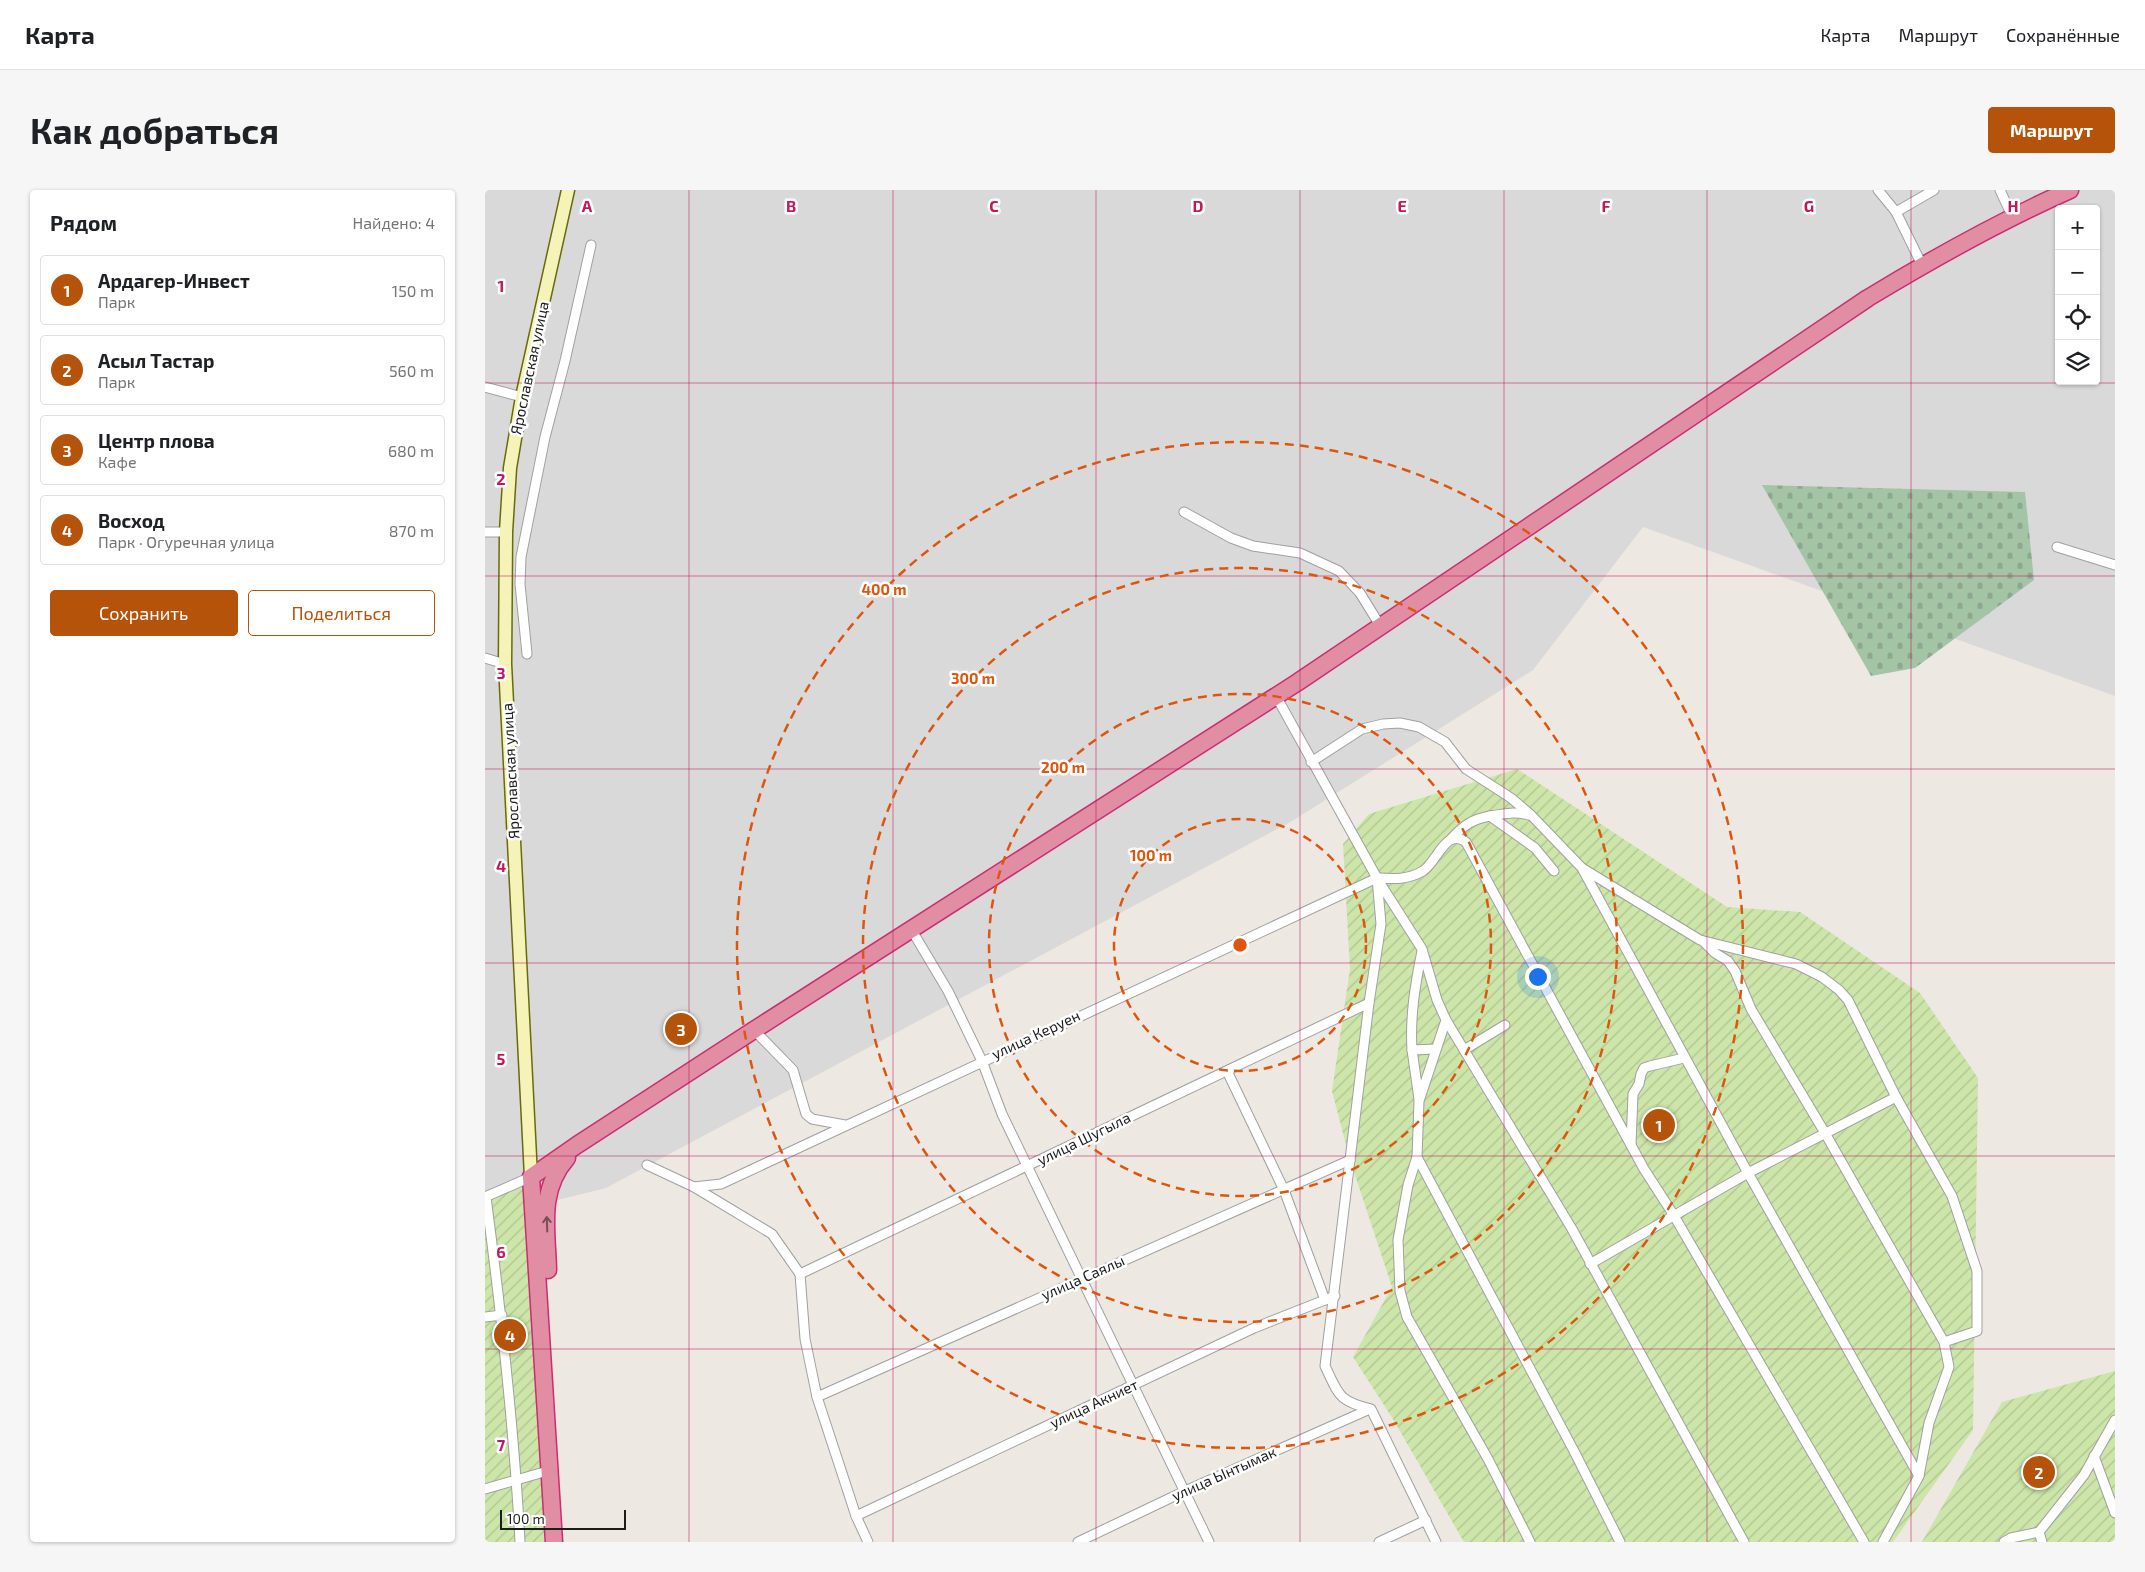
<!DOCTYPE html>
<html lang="ru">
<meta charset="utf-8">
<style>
body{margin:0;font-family:"Exo 2",sans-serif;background:#f6f6f6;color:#202124}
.controls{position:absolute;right:15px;top:15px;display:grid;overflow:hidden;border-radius:5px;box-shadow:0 1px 4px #0004}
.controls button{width:45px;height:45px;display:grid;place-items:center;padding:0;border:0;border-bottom:1px solid #e0e0e0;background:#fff;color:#202124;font:25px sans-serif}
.scale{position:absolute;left:15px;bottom:12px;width:126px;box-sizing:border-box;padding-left:5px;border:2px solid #1c1c1c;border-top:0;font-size:14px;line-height:18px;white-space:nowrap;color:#1c1c1c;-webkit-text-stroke:4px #fff;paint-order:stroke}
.you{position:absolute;left:1052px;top:786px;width:18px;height:18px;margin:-12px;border:4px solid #fff;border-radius:50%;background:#1a73e8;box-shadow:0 0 0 8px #1a73e833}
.badge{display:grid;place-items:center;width:32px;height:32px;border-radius:50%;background:#b45309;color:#fff;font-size:16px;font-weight:700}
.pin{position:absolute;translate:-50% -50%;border:2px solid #fff;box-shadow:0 1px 5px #0006}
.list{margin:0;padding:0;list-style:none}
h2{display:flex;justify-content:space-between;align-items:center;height:65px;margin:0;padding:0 20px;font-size:21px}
h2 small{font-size:16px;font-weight:400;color:#757577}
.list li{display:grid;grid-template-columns:32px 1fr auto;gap:15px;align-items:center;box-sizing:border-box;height:70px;margin:0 10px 10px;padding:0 10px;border:1px solid #e0e0e0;border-radius:5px}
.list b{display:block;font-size:19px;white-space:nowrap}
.list p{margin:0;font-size:16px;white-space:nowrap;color:#757577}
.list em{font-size:16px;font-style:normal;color:#757577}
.actions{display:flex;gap:10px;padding:15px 20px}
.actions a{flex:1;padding:11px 0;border:1px solid #b45309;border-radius:5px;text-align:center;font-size:18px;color:#b45309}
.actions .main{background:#b45309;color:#fff}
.icon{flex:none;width:28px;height:28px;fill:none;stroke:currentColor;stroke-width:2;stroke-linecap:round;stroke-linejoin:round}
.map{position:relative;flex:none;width:1630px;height:1352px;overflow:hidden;border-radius:5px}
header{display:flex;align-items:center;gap:30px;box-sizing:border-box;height:70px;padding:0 25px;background:#fff;border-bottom:1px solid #e0e0e0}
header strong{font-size:24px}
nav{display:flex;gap:28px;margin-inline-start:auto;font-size:18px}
.intro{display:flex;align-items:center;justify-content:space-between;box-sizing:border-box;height:120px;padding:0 30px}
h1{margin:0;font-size:35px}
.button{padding:12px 22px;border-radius:5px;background:#b45309;color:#fff;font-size:18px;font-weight:700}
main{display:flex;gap:30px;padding:0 30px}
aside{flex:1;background:#fff;border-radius:5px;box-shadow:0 1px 4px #0004}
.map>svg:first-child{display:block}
.residential{fill:#dad9d9;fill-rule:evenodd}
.cemetery{fill:url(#cemetery-stones)}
.garden{fill:url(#garden-furrows)}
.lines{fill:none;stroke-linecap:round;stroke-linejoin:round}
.street-casing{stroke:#a0a0a0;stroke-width:11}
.secondary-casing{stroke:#686b0a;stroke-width:15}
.highway-casing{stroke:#cc2d71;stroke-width:19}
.street{stroke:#fff;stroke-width:9}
.secondary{stroke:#f5f3b7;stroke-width:12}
.highway{stroke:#e18da3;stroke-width:16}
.oneway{stroke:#754f59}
.grid{fill:none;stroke:#c2185b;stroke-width:1;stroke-opacity:0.55}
.ring{fill:none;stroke:#de560d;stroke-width:2.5;stroke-dasharray:9 6}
.labels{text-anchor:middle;stroke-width:5;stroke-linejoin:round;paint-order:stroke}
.street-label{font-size:15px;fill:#1c1c1c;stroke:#fff}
.grid-label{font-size:16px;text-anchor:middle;font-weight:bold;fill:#c2185b;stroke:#fff;stroke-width:5;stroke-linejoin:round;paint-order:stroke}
.centre{fill:#de560d;stroke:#fff;stroke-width:2.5}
.ring-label{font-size:15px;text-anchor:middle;font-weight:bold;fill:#de560d;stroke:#fff;stroke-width:5;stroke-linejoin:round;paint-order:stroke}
</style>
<header>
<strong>Карта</strong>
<nav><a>Карта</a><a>Маршрут</a><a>Сохранённые</a></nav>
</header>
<div class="intro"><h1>Как добраться</h1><a class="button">Маршрут</a></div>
<main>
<aside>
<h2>Рядом<small>Найдено: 4</small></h2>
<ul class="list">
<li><span class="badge">1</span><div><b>Ардагер-Инвест</b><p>Парк</p></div><em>150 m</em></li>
<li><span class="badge">2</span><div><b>Асыл Тастар</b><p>Парк</p></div><em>560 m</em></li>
<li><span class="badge">3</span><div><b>Центр плова</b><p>Кафе</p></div><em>680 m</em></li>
<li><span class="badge">4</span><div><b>Восход</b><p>Парк · Огуречная улица</p></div><em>870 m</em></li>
</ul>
<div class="actions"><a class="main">Сохранить</a><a>Поделиться</a></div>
</aside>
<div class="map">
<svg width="1630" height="1352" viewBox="0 0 1630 1352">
<defs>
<pattern id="cemetery-stones" width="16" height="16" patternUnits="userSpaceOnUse" patternTransform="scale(1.25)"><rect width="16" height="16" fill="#a4c4a6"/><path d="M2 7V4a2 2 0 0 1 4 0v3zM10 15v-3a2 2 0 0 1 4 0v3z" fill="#8da88e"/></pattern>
<pattern id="garden-furrows" width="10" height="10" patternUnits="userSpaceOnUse" patternTransform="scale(1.25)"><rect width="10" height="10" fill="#cce5a9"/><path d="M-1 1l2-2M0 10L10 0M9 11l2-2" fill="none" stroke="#afc491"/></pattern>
</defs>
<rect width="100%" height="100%" fill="#ede8e2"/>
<path class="residential" d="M0,0H1630V506L1158,337L1048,480L807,631L121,998L0,1028ZM1574,19H1611V191H1574Z"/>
<polygon class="cemetery" points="1277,295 1540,302 1549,390 1430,478 1386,486"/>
<g class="garden">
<polygon points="1032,579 1242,717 1315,722 1435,803 1493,888 1488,1240 1408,1352 979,1352 908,1229 868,1167 907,1097 865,970 847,901 865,779 858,654 884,624"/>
<polygon points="40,985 62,1352 0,1352 0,1001"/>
<polygon points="1630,1181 1630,1352 1437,1352 1517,1212"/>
</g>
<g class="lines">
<defs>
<g id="street">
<polyline points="1393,0 1411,22 1437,75"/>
<polyline points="1515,0 1527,26"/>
<polyline points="1411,22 1449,0"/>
<polyline points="0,197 37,207"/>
<polyline points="699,322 746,348 768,356 815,363 854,381 875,403 896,437"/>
<polyline points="0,342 21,342"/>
<polyline points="1572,357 1630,375"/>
<polyline points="42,464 35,394 36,367 60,247 80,171 106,55"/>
<polyline points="0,468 20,474"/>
<path d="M791,506L892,688L896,734L884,813L840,1176C854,1205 853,1211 886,1219L951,1352"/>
<polyline points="826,572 877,539 898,534 915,533 934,537 960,552 981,579 1026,608 1046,625 1097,678 1263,983 1434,1286 1444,1233 1464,1177 1459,1152 1340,943 1266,819 1250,781 1243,771 1230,763 1218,751"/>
<polyline points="1005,626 1050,658 1069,681"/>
<path d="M966,649C978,636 987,629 1005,626C1021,624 1027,621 1044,625"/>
<polyline points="1097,678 1215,750 1311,774 1337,787 1354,800 1363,810 1411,907 1467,1006 1492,1081 1492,1141 1459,1152"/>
<polyline points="893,690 937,759 952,810 961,830 1087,1039 1259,1352"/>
<polyline points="426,739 463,801 497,871 517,924 724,1352"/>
<path d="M937,761C930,795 925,826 927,860L951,859"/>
<polyline points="961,830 934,911 932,967 923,995 913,1050 915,1101 922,1127 1003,1269 1045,1352"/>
<polyline points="269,840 308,880 321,924 327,929 360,935"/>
<polyline points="927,860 934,909"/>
<polyline points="979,860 1020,835"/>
<polyline points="742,881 799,1000 840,1110"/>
<polyline points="1146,955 1148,904 1154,894 1156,884 1159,878 1165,876 1199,868"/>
<polyline points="932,967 1089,1261 1135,1352"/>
<polyline points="162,975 209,997 287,1044 315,1084 320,1149 332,1207 371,1326 383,1352"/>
<path d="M209,997L236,994L892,688C909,689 922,690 938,681C952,672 961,637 981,652L1159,979L1188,1024L1379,1352"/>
<polyline points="0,1007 46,987"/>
<path d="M1,1007C16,1121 29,1236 35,1352"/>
<polyline points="1105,1074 1263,983 1411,907"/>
<polyline points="315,1084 884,813"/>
<polyline points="0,1127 17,1125"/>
<polyline points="332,1207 865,970"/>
<polyline points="1609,1266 1630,1323"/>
<polyline points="0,1299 66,1280"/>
<polyline points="371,1326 769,1138 850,1106"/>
<polyline points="593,1352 700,1301 885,1219"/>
<polyline points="894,1352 941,1330"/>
<polyline points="1398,1352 1434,1286"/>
<polyline points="1519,1352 1526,1348 1554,1342"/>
<polyline points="1557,1352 1554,1342 1599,1285 1630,1230"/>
</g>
<polyline id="secondary" points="46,987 20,474 21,342 25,278 37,207 83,0"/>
<g id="highway">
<path d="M63,1080C62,1039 53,1001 82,968"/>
<path d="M69,1352L46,987L92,955L269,840L813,492L1383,108C1449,68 1515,31 1585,0"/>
</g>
</defs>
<use href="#street" class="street-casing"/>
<use href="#secondary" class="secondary-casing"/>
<use href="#highway" class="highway-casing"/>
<use href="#street" class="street"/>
<use href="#secondary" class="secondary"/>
<use href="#highway" class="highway"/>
</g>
<defs><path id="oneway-shaft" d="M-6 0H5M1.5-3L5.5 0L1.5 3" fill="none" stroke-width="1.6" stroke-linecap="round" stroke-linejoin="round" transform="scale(1.25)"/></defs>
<use class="oneway" href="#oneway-shaft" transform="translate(62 1034) rotate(-92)"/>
<path class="grid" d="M204,0V1352M408,0V1352M611,0V1352M815,0V1352M1019,0V1352M1222,0V1352M1426,0V1352M0,193H1630M0,386H1630M0,579H1630M0,773H1630M0,966H1630M0,1159H1630"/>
<g class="ring">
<circle cx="755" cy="755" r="126"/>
<circle cx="755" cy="755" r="251"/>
<circle cx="755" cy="755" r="377"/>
<circle cx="755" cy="755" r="503"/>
</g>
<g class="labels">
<g class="street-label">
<text transform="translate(45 178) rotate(-78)" y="5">Ярославская улица</text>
<text transform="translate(26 581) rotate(-93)" y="5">Ярославская улица</text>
<text transform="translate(551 845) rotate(-25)" y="5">улица Керуен</text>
<text transform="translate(599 949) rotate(-26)" y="5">улица Шугыла</text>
<text transform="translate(598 1088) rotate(-24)" y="5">улица Саялы</text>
<text transform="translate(609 1214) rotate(-25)" y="5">улица Акниет</text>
<text transform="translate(739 1284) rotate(-24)" y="5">улица Ынтымак</text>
</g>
</g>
<g class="grid-label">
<text x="102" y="22">A</text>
<text x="306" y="22">B</text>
<text x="509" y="22">C</text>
<text x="713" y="22">D</text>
<text x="917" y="22">E</text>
<text x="1121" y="22">F</text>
<text x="1324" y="22">G</text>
<text x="1528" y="22">H</text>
<text x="16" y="102">1</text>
<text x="16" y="295">2</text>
<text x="16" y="489">3</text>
<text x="16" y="682">4</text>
<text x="16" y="875">5</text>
<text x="16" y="1068">6</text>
<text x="16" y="1261">7</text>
</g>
<circle cx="755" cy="755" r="8" class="centre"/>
<g class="ring-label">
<text x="399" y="405">400 m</text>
<text x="488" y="494">300 m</text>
<text x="578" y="583">200 m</text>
<text x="666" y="671">100 m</text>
</g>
</svg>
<div class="controls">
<button>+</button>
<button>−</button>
<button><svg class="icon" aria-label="locate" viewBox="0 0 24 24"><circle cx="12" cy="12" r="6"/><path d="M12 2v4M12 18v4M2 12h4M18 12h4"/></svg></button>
<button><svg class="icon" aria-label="layers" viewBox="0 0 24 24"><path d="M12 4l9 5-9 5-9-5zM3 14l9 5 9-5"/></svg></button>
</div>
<div class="scale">100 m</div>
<div class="you"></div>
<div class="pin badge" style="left:1174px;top:935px">1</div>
<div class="pin badge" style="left:1554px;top:1282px">2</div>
<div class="pin badge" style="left:196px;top:839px">3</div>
<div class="pin badge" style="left:25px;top:1145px">4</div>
</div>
</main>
